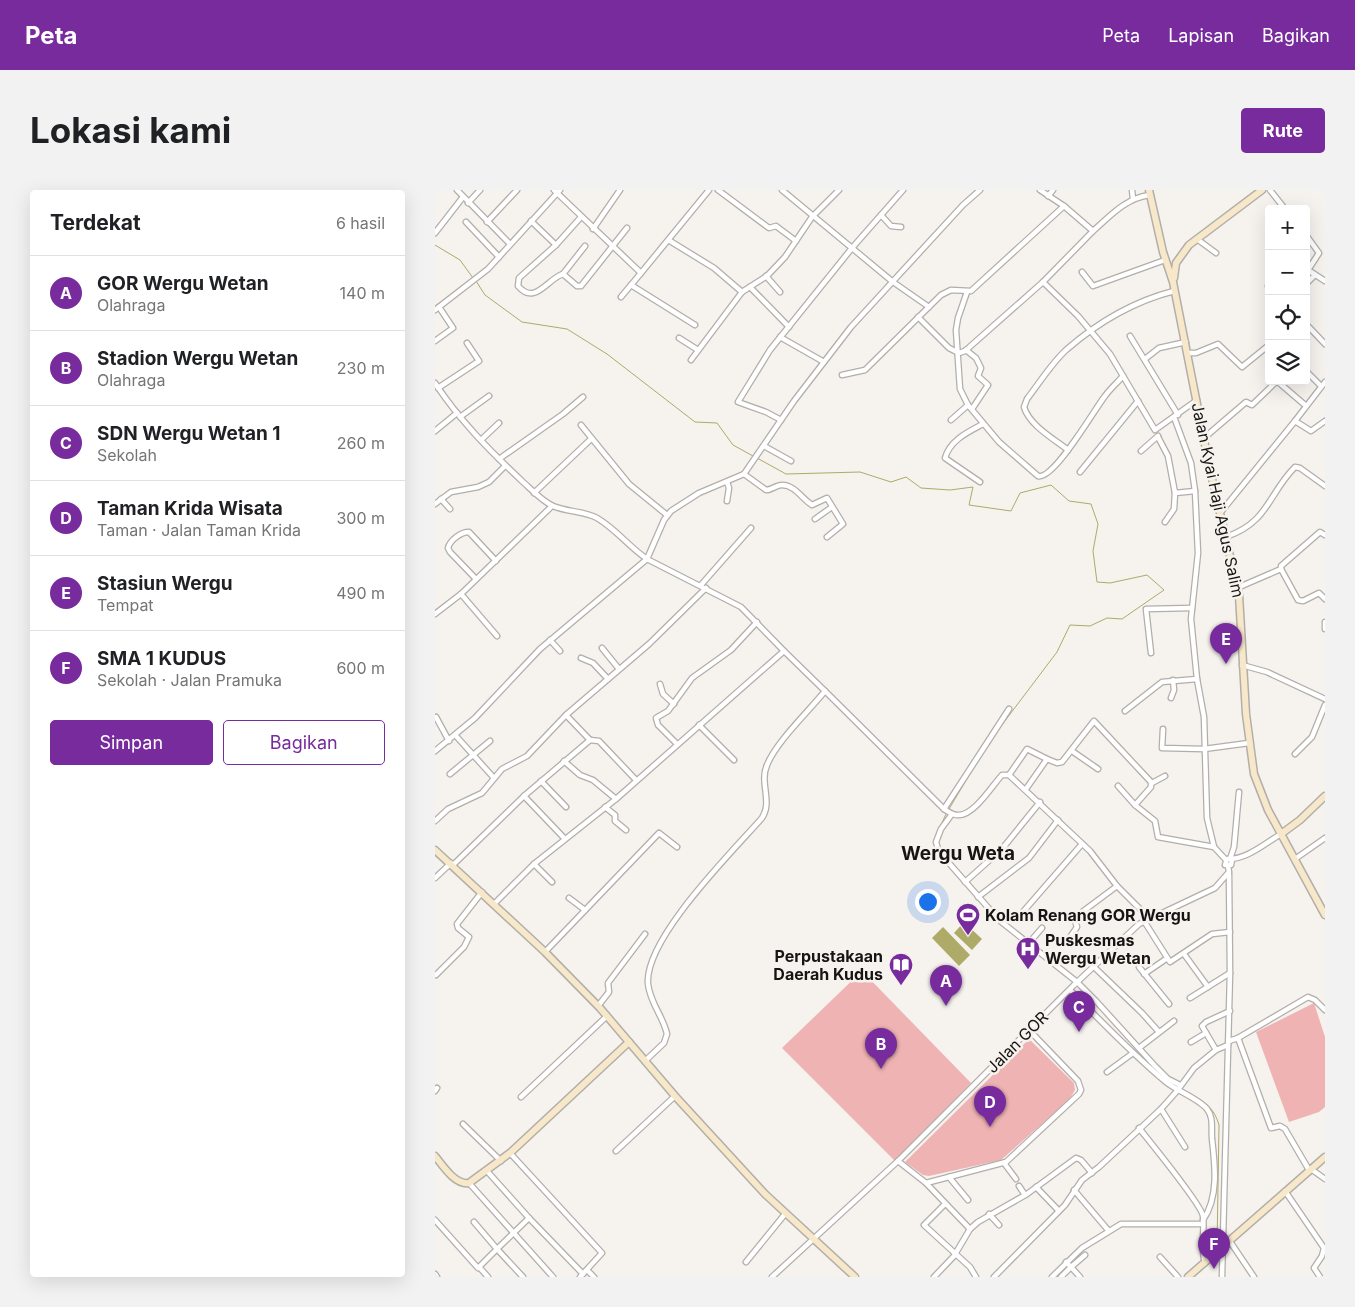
<!DOCTYPE html>
<html lang="id">
<meta charset="utf-8">
<style>
body{margin:0;font-family:Inter,sans-serif;background:#f2f2f2;color:#202124}
.controls{position:absolute;right:15px;top:15px;display:grid;overflow:hidden;border-radius:5px;box-shadow:0 5px 20px #0002}
.controls button{width:45px;height:45px;display:grid;place-items:center;padding:0;border:0;border-bottom:1px solid #e0e0e0;background:#fff;color:#202124;font:25px sans-serif}
.you{position:absolute;left:492px;top:711px;width:18px;height:18px;margin:-12px;border:4px solid #fff;border-radius:50%;background:#1a73e8;box-shadow:0 0 0 8px #1a73e833}
.badge{display:grid;place-items:center;width:32px;height:32px;border-radius:50%;background:#772b9d;color:#fff;font-size:16px;font-weight:700}
.pin{position:absolute;translate:-50% -41px;filter:drop-shadow(0 1px 2px #0008)}
.pin::after{content:'';position:absolute;top:26px;width:18px;height:15px;background:inherit;clip-path:polygon(0 0,100% 0,50% 100%)}
.list{margin:0;padding:0;list-style:none}
h2{display:flex;justify-content:space-between;align-items:center;height:65px;margin:0;padding:0 20px;font-size:21px}
h2 small{font-size:16px;font-weight:400;color:#757577}
.list li{display:grid;grid-template-columns:32px 1fr auto;gap:15px;align-items:center;box-sizing:border-box;height:75px;padding:0 20px;border-top:1px solid #e0e0e0}
.list b{display:block;font-size:19px;white-space:nowrap}
.list p{margin:0;font-size:16px;white-space:nowrap;color:#757577}
.list em{font-size:16px;font-style:normal;color:#757577}
.actions{display:flex;gap:10px;padding:15px 20px}
.actions a{flex:1;padding:11px 0;border:1px solid #772b9d;border-radius:5px;text-align:center;font-size:18px;color:#772b9d}
.actions .main{background:#772b9d;color:#fff}
.icon{flex:none;width:28px;height:28px;fill:none;stroke:currentColor;stroke-width:2;stroke-linecap:round;stroke-linejoin:round}
.map{position:relative;flex:none;width:890px;height:1087px;overflow:hidden;border-radius:5px}
header{display:flex;align-items:center;gap:30px;box-sizing:border-box;height:70px;padding:0 25px;background:#772b9d;color:#fff}
header strong{font-size:24px}
nav{display:flex;gap:28px;margin-inline-start:auto;font-size:18px}
.intro{display:flex;align-items:center;justify-content:space-between;box-sizing:border-box;height:120px;padding:0 30px}
h1{margin:0;font-size:35px}
.button{padding:12px 22px;border-radius:5px;background:#772b9d;color:#fff;font-size:18px;font-weight:700}
main{display:flex;gap:30px;padding:0 30px}
aside{flex:1;background:#fff;border-radius:5px;box-shadow:0 5px 20px #0002}
.map>svg:first-child{display:block}
.green{fill:#f0b3b4}
.water{fill:#aeaa68}
.lines{fill:none;stroke-linecap:round;stroke-linejoin:round}
.stream{stroke:#aeaa68;stroke-width:1}
.street-casing{stroke:#b2aeaa;stroke-width:7}
.secondary-casing{stroke:#b2aeaa;stroke-width:9}
.street{stroke:#fff;stroke-width:4.5}
.secondary{stroke:#f7e8c9;stroke-width:6}
.labels{text-anchor:middle;stroke-width:5;stroke-linejoin:round;paint-order:stroke}
.street-label{font-size:16px;fill:#171514;stroke:#f6f2ee}
.poi-label{font-size:16px;font-weight:bold;fill:#171514;stroke:#f6f2ee;text-anchor:start}
.quarter-label{font-size:19px;font-weight:bold;fill:#171514;stroke:#f6f2ee}
</style>
<header>
<strong>Peta</strong>
<nav><a>Peta</a><a>Lapisan</a><a>Bagikan</a></nav>
</header>
<div class="intro"><h1>Lokasi kami</h1><a class="button">Rute</a></div>
<main>
<aside>
<h2>Terdekat<small>6 hasil</small></h2>
<ul class="list">
<li><span class="badge">A</span><div><b>GOR Wergu Wetan</b><p>Olahraga</p></div><em>140 m</em></li>
<li><span class="badge">B</span><div><b>Stadion Wergu Wetan</b><p>Olahraga</p></div><em>230 m</em></li>
<li><span class="badge">C</span><div><b>SDN Wergu Wetan 1</b><p>Sekolah</p></div><em>260 m</em></li>
<li><span class="badge">D</span><div><b>Taman Krida Wisata</b><p>Taman · Jalan Taman Krida</p></div><em>300 m</em></li>
<li><span class="badge">E</span><div><b>Stasiun Wergu</b><p>Tempat</p></div><em>490 m</em></li>
<li><span class="badge">F</span><div><b>SMA 1 KUDUS</b><p>Sekolah · Jalan Pramuka</p></div><em>600 m</em></li>
</ul>
<div class="actions"><a class="main">Simpan</a><a>Bagikan</a></div>
</aside>
<div class="map">
<svg width="890" height="1087" viewBox="0 0 890 1087">
<rect width="100%" height="100%" fill="#f6f2ee"/>
<g class="green">
<polygon points="427,781 536,893 460,971 347,858"/>
<polygon points="879,813 890,847 890,917 884,922 854,932 821,842"/>
<polygon points="594,849 639,893 640,900 634,910 566,970 494,986 488,985 470,972"/>
</g>
<g class="water">
<polygon points="529,732 547,749 537,760 519,743"/>
<polygon points="508,737 535,765 524,776 497,748"/>
</g>
<g class="lines">
<g class="stream">
<polyline points="0,55 25,70 38,88"/>
<polyline points="41,91 50,105 87,132 132,139 172,164 260,232 282,233 298,255 318,266"/>
<polyline points="322,268 351,284 425,282 456,292 471,287 486,298 515,300 538,297 534,315 576,321 585,303 616,295 634,311 656,314 663,334 658,361 662,392 675,393 712,385 729,400 687,429 672,428 655,436 635,435 622,462 560,544"/>
<polyline points="514,619 548,562"/>
<polyline points="505,637 512,622"/>
<polyline points="500,655 499,658 503,662"/>
<path d="M746,899C765,909 778,914 784,935L782,1058"/>
</g>
<defs>
<g id="street">
<polyline points="22,0 75,54"/>
<polyline points="119,0 206,83 274,0"/>
<polyline points="283,0 334,38 341,36 361,51"/>
<polyline points="347,0 458,92 494,117"/>
<path d="M605,0L629,16L658,41C676,25 691,8 715,5"/>
<polyline points="697,0 698,9"/>
<polyline points="835,0 850,19"/>
<polyline points="613,6 618,0"/>
<polyline points="33,13 45,0"/>
<polyline points="446,25 456,36 466,37"/>
<path d="M146,27L121,55L84,88L83,96C100,116 112,89 128,84L142,96H146L192,38"/>
<polyline points="96,31 121,55"/>
<polyline points="31,32 64,67"/>
<polyline points="52,32 82,0"/>
<polyline points="158,39 185,0"/>
<polyline points="0,43 28,7"/>
<polyline points="871,45 884,63 873,80 890,91"/>
<polyline points="762,49 781,63"/>
<polyline points="235,51 279,78 307,102"/>
<polyline points="647,82 658,96 730,70"/>
<polyline points="128,84 150,56"/>
<polyline points="331,86 345,102"/>
<polyline points="608,92 643,126 675,164 720,240 762,210"/>
<polyline points="871,94 880,85"/>
<polyline points="196,95 260,135"/>
<polyline points="833,96 834,96"/>
<polyline points="315,97 354,137"/>
<path d="M532,102L523,128L521,140L525,199L533,215L564,252L603,286C619,290 659,220 670,206C675,199 682,193 688,186"/>
<polyline points="186,107 206,83"/>
<polyline points="0,120 53,79 125,0"/>
<polyline points="483,127 514,158 524,163 530,161 608,92 658,41"/>
<polyline points="871,134 890,154"/>
<polyline points="695,146 743,225"/>
<polyline points="345,147 389,172"/>
<polyline points="244,148 263,160"/>
<polyline points="0,151 18,138 4,117"/>
<polyline points="531,160 541,168 546,178 543,186 553,195 537,219"/>
<polyline points="753,163 761,163 783,154 807,177 834,155"/>
<polyline points="710,169 724,158 751,152"/>
<polyline points="256,170 307,102 332,86 350,67 377,27 404,0"/>
<polyline points="871,181 886,196"/>
<polyline points="407,185 430,180 506,105 516,100 536,101 629,16"/>
<polyline points="842,191 870,215"/>
<path d="M0,193C24,230 56,262 88,292C97,300 107,311 118,316C132,322 149,321 162,328C181,339 194,357 212,369L306,417L349,461"/>
<polyline points="3,198 44,171 32,153"/>
<polyline points="25,227 54,206"/>
<polyline points="739,227 756,273 760,301 763,363 756,429 762,489 769,527 772,628 779,657 791,670"/>
<polyline points="346,230 331,222 303,212 335,160 417,58 468,0"/>
<polyline points="516,230 533,215"/>
<polyline points="860,231 890,192"/>
<polyline points="146,235 194,294 232,325"/>
<polyline points="0,241 22,223"/>
<polyline points="723,247 733,266 740,303 760,301"/>
<polyline points="769,248 811,212 817,215 842,191"/>
<polyline points="46,250 64,233"/>
<polyline points="329,256 356,271"/>
<path d="M633,260C619,249 594,235 589,217L592,209C605,192 616,174 631,160C662,133 700,111 739,101"/>
<polyline points="706,261 723,246"/>
<polyline points="64,269 128,224 148,207"/>
<polyline points="645,282 703,211"/>
<path d="M309,284L331,300C337,300 341,295 347,295C360,295 367,309 377,315L392,308L408,334L392,347"/>
<path d="M545,292L510,268C515,250 533,242 548,234"/>
<polyline points="99,303 156,249"/>
<polyline points="6,309 15,319"/>
<polyline points="292,311 294,298 292,292"/>
<polyline points="0,314 16,302 43,297 54,292 70,276"/>
<polyline points="786,322 860,231 876,241 890,231"/>
<polyline points="380,329 397,317"/>
<polyline points="730,332 739,319 740,303"/>
<path d="M791,347C834,332 833,304 860,277L865,278L890,296"/>
<polyline points="846,379 863,410 868,411 884,403 890,409"/>
<path d="M41,389L15,362L13,358C15,350 26,342 34,342L61,371"/>
<polyline points="266,395 316,338"/>
<polyline points="802,398 846,379 846,376 885,342 890,345"/>
<polyline points="26,404 62,446"/>
<polyline points="0,424 26,404 117,316"/>
<polyline points="890,432 890,439"/>
<polyline points="115,450 125,461"/>
<polyline points="167,458 184,479"/>
<polyline points="716,463 711,419 757,418"/>
<polyline points="146,468 158,473 173,489"/>
<polyline points="807,475 832,482 890,509"/>
<polyline points="225,494 228,504 239,514"/>
<polyline points="390,501 509,619"/>
<polyline points="736,508 739,500 738,490"/>
<path d="M574,519L509,619C513,621 518,626 524,625C539,625 557,596 567,585H574L655,661L682,696L714,728"/>
<polyline points="690,521 727,492 762,489"/>
<polyline points="131,525 155,550"/>
<polyline points="1,527 14,551"/>
<polyline points="264,535 299,570"/>
<polyline points="728,539 727,558 769,559 814,553"/>
<polyline points="21,546 59,588"/>
<polyline points="242,554 223,535 221,528 233,521 257,488 296,460 322,432"/>
<polyline points="0,561 40,528 105,459 212,369 229,330 236,321 264,303 309,284 359,211 416,137 528,15 545,0"/>
<polyline points="637,561 663,579"/>
<polyline points="860,564 877,547 890,515"/>
<polyline points="129,571 145,585 158,590 181,609"/>
<polyline points="15,584 55,551"/>
<polyline points="574,585 592,559 612,569"/>
<polyline points="106,591 131,617"/>
<polyline points="717,593 730,586"/>
<polyline points="683,596 700,615"/>
<polyline points="591,599 612,569 622,573 627,572 659,531 716,592 716,597 700,615 720,631 723,647 779,657"/>
<polyline points="89,606 130,649"/>
<polyline points="170,617 180,625 180,631 191,640"/>
<polyline points="517,624 506,639 501,652 503,659 513,672 564,730 642,792 661,811 720,876 733,889 745,895"/>
<polyline points="0,631 13,619 47,603 67,579 92,566 131,525 214,454 271,398"/>
<polyline points="795,669 799,657 804,602"/>
<polyline points="860,669 890,648"/>
<path d="M797,670L796,675H790L792,669C811,670 829,654 846,644"/>
<polyline points="99,674 117,692"/>
<polyline points="18,675 89,606 155,550 164,551 201,590"/>
<polyline points="0,688 16,673"/>
<polyline points="530,692 567,659 605,612"/>
<polyline points="543,707 594,668 623,630"/>
<polyline points="134,708 150,720"/>
<path d="M60,713L99,674L181,609L349,461L390,501C374,521 341,552 332,575C324,593 338,611 327,628C298,661 209,749 213,794C215,813 228,826 232,844L229,853L210,871"/>
<polyline points="587,723 647,654"/>
<polyline points="709,731 735,772 777,744 795,742"/>
<polyline points="631,753 642,737 639,728 682,696"/>
<polyline points="593,754 607,738"/>
<polyline points="110,762 224,643 242,657"/>
<polyline points="749,764 773,797"/>
<polyline points="659,777 707,823 724,842"/>
<polyline points="704,777 734,814"/>
<polyline points="709,784 731,769"/>
<polyline points="1,785 29,757 34,747 23,738 22,734 47,702"/>
<path d="M635,800C666,831 697,864 731,892C742,901 764,909 772,919C779,928 776,938 777,949C780,975 784,1007 768,1030"/>
<polyline points="755,808 795,783"/>
<polyline points="163,816 174,802 173,793 210,744"/>
<polyline points="803,848 873,807 880,810 890,820"/>
<polyline points="794,851 803,848 836,938 845,936 850,939 874,980"/>
<polyline points="756,852 771,843"/>
<polyline points="704,858 739,831"/>
<polyline points="781,860 767,836 771,832 795,821"/>
<polyline points="672,882 698,863"/>
<polyline points="0,901 2,898"/>
<polyline points="86,907 172,826"/>
<polyline points="726,919 750,957"/>
<polyline points="28,934 66,971"/>
<path d="M704,938C715,952 766,1014 768,1026C770,1042 765,1057 770,1073"/>
<polyline points="181,961 240,906"/>
<polyline points="75,963 167,1063 145,1087"/>
<polyline points="463,971 491,993 571,972 644,904 646,900 643,891 594,840"/>
<polyline points="569,973 581,989"/>
<polyline points="876,979 890,989"/>
<polyline points="514,987 533,1010"/>
<polyline points="34,993 118,1087"/>
<polyline points="491,993 535,1039"/>
<polyline points="584,996 590,1005"/>
<polyline points="601,997 624,1021"/>
<polyline points="639,1000 673,1040"/>
<polyline points="850,1001 889,1058 887,1066 879,1078 885,1087"/>
<polyline points="510,1014 489,1035 535,1077 541,1087"/>
<polyline points="554,1024 564,1035"/>
<polyline points="94,1028 148,1084"/>
<polyline points="0,1030 43,1078 62,1059 88,1087"/>
<polyline points="39,1032 62,1059 94,1028 52,981"/>
<polyline points="794,1050 819,1087"/>
<polyline points="725,1067 743,1087"/>
<polyline points="311,1072 350,1024"/>
<polyline points="45,1078 53,1087"/>
<polyline points="152,1080 159,1087"/>
<polyline points="0,1084 2,1087"/>
<polyline points="337,1087 463,971 639,795 704,734 780,698 794,682 793,676"/>
<polyline points="499,1087 519,1066 535,1039 543,1032 592,1004 641,968 646,970 657,983"/>
<polyline points="559,1087 630,1015 647,990 664,977 726,919 742,901 759,878 781,860 793,855"/>
<polyline points="617,1087 647,1058 686,1034 768,1034"/>
<polyline points="626,1087 636,1077 631,1072"/>
<polyline points="645,1087 636,1077 650,1065"/>
<polyline points="787,1087 795,783 794,684"/>
</g>
<g id="secondary">
<polyline points="714,0 728,62 738,92 775,280 804,405 811,524 819,584 833,620 890,725"/>
<polyline points="739,88 741,73 754,55 827,0"/>
<polyline points="846,644 865,630 890,606"/>
<polyline points="0,660 110,762 165,818 240,906 330,1004 420,1087"/>
<path d="M0,966C8,976 20,995 34,993L75,963L194,852"/>
<polyline points="753,1087 890,967"/>
</g>
</defs>
<use href="#street" class="street-casing"/>
<use href="#secondary" class="secondary-casing"/>
<use href="#street" class="street"/>
<use href="#secondary" class="secondary"/>
</g>
<defs>
<symbol id="stadium-pin" viewBox="-11 -11 22 30"><path d="M0 17L-7.5 6A9.5 9.5 0 1 1 7.5 6Z" fill="#772b9d" stroke="#f6f2ee"/><path d="M0-5a6.5 5 0 1 0 0 10a6.5 5 0 1 0 0-10ZM-3.5-1.8h7v3.6h-7Z" fill="#fff"/></symbol>
<symbol id="hospital-pin" viewBox="-11 -11 22 30"><path d="M0 17L-7.5 6A9.5 9.5 0 1 1 7.5 6Z" fill="#772b9d" stroke="#f6f2ee"/><path d="M-5-5h3v3.5h4V-5h3V5h-3V1.5h-4V5h-3Z" fill="#fff"/></symbol>
<symbol id="library-pin" viewBox="-11 -11 22 30"><path d="M0 17L-7.5 6A9.5 9.5 0 1 1 7.5 6Z" fill="#772b9d" stroke="#f6f2ee"/><path d="M-6-4Q-3-5.5-.7-3.5V5Q-3 3-6 4ZM6-4Q3-5.5 .7-3.5V5Q3 3 6 4Z" fill="#fff"/></symbol>
</defs>
<g fill-rule="evenodd">
<use href="#stadium-pin" x="519" y="711" width="28" height="38"/>
<use href="#hospital-pin" x="579" y="745" width="28" height="38"/>
<use href="#library-pin" x="452" y="761" width="28" height="38"/>
</g>
<g class="labels">
<g class="street-label">
<text transform="translate(783 310) rotate(78)" y="6">Jalan Kyai Haji Agus Salim</text>
<text transform="translate(582 852) rotate(-45)" y="6">Jalan GOR</text>
</g>
<g class="poi-label">
<text x="550" y="731">Kolam Renang GOR Wergu</text>
<text x="610" y="756">Puskesmas<tspan x="610" dy="18">Wergu Wetan</tspan></text>
<text x="448" y="772" text-anchor="end">Perpustakaan<tspan x="448" dy="18">Daerah Kudus</tspan></text>
</g>
<g class="quarter-label">
<text x="523" y="670">Wergu Weta</text>
</g>
</g>
</svg>
<div class="controls">
<button>+</button>
<button>−</button>
<button><svg class="icon" aria-label="locate" viewBox="0 0 24 24"><circle cx="12" cy="12" r="6"/><path d="M12 2v4M12 18v4M2 12h4M18 12h4"/></svg></button>
<button><svg class="icon" aria-label="layers" viewBox="0 0 24 24"><path d="M12 4l9 5-9 5-9-5zM3 14l9 5 9-5"/></svg></button>
</div>
<div class="you"></div>
<div class="pin badge" style="left:511px;top:816px">A</div>
<div class="pin badge" style="left:446px;top:879px">B</div>
<div class="pin badge" style="left:644px;top:842px">C</div>
<div class="pin badge" style="left:555px;top:937px">D</div>
<div class="pin badge" style="left:791px;top:474px">E</div>
<div class="pin badge" style="left:779px;top:1079px">F</div>
</div>
</main>
